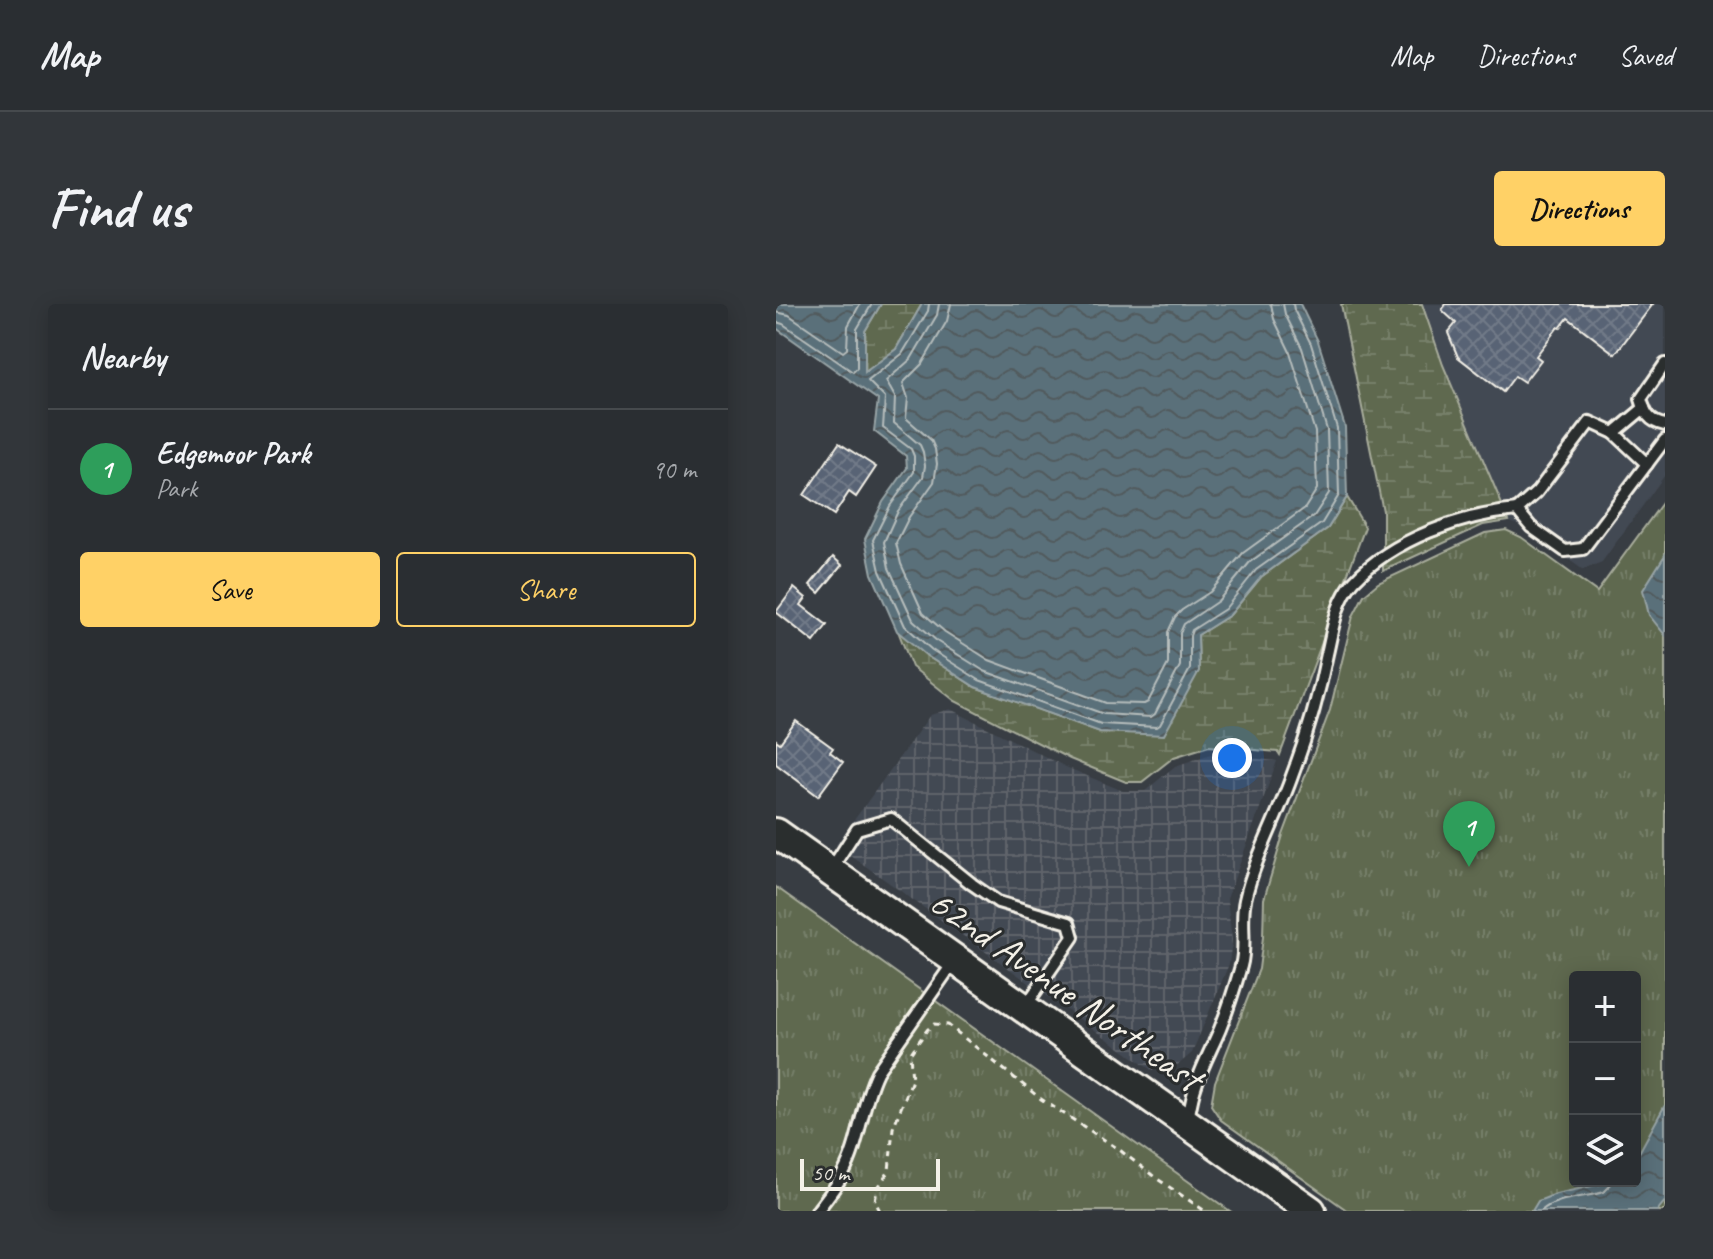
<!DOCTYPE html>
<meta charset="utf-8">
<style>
body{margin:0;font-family:Caveat,sans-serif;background:#32363a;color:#f1f3f6}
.controls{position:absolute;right:24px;bottom:24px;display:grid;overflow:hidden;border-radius:8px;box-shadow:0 4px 20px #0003}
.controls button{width:72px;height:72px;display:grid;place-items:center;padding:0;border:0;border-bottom:2px solid #464a4d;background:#2a2e32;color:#f1f3f6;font:40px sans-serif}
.scale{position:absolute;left:24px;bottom:20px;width:140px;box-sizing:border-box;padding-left:8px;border:4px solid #f4f1e8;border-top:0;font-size:22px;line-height:28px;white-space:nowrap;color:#f4f1e8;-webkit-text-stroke:6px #2a2d2e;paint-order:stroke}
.you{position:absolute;left:456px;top:454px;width:28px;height:28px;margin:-20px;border:6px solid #fff;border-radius:50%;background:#1a73e8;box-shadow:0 0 0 12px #1a73e833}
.badge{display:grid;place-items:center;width:52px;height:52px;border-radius:50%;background:#ffd166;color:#fff;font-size:26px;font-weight:700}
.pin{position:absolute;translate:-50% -66px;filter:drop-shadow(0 2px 4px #0008)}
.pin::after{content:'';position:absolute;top:42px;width:28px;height:24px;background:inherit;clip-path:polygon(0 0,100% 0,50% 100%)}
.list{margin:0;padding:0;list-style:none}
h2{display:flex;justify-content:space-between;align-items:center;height:104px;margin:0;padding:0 32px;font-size:34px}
h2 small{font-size:26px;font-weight:400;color:#a5a8ac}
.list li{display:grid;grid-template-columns:52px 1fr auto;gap:24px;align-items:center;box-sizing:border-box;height:120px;padding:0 32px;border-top:2px solid #464a4d}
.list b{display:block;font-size:30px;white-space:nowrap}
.list p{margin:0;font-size:26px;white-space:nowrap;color:#a5a8ac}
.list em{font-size:26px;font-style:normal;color:#a5a8ac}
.actions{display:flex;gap:16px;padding:24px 32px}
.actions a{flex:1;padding:18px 0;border:2px solid #ffd166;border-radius:8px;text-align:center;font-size:28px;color:#ffd166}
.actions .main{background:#ffd166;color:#111}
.icon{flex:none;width:44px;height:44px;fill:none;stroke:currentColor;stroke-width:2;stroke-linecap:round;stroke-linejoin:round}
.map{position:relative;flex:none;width:889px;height:907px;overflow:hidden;border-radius:8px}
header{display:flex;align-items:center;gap:48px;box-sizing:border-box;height:112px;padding:0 40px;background:#2a2e32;border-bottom:2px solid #464a4d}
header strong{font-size:38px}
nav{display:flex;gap:44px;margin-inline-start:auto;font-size:28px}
.intro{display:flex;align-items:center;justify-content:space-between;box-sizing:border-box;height:192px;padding:0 48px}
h1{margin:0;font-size:56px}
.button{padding:20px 36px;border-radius:8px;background:#ffd166;color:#111;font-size:28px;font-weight:700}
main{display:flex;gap:48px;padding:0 48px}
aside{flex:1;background:#2a2e32;border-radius:8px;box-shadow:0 4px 20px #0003}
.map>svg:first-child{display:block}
.built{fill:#424852}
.industrial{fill:url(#industrial-grid)}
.grass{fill:url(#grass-tufts);stroke:#a9ad9c;stroke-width:2;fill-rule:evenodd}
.wetland{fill:url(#wetland-marsh);stroke:#a9ad9c;stroke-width:2}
.water{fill:url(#water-waves);stroke:#98a4a6;stroke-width:2}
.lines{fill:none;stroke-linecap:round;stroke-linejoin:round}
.shore{stroke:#b6bdbc;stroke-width:2}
.building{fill:url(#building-cross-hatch);stroke:#f4f1e8;stroke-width:2}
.lane-casing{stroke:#f4f1e8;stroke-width:16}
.secondary-casing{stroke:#f4f1e8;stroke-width:34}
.path{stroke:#f4f1e8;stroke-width:3;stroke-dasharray:6 6;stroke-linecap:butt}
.lane{stroke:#2a2d2e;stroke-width:10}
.secondary{stroke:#2a2d2e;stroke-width:28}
.labels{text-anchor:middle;stroke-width:6;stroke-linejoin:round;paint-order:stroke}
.street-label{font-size:40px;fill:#f4f1e8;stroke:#2a2d2e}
</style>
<header>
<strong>Map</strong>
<nav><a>Map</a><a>Directions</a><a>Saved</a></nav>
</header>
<div class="intro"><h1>Find us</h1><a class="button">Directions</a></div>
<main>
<aside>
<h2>Nearby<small></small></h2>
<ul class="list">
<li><span class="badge" style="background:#2e9e5b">1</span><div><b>Edgemoor Park</b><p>Park</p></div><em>90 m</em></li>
</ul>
<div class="actions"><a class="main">Save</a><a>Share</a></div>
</aside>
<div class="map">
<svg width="889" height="907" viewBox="0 0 889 907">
<defs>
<pattern id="industrial-grid" width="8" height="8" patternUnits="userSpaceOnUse" patternTransform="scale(2)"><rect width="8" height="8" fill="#424852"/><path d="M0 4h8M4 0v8" fill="none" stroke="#5e636b"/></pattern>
<pattern id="grass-tufts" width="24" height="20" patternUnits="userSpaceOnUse" patternTransform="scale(2)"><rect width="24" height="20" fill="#5e6950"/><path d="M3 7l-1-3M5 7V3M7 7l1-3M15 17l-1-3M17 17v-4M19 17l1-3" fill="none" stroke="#767f69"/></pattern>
<pattern id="wetland-marsh" width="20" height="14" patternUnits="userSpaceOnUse" patternTransform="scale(2)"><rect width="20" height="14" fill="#5e6950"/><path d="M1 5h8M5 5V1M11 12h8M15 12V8" fill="none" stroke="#767f69"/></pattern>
<pattern id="water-waves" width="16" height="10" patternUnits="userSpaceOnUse" patternTransform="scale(2)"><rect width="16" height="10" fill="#5a707a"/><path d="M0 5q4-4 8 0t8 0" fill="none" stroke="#515a5d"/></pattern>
<pattern id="building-cross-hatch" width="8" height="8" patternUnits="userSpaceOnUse" patternTransform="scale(2)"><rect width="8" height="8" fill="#586374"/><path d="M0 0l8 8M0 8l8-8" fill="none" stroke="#717a88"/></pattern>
</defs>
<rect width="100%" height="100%" fill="#383d43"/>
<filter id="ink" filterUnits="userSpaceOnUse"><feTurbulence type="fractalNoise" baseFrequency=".0125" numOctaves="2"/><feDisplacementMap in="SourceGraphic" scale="16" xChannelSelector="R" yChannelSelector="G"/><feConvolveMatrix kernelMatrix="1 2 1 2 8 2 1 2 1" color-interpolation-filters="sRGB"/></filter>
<g filter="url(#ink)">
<polygon class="built" points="646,0 889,0 889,171 826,258 807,266 751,225 732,217 667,61"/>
<polygon class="industrial" points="174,405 290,463 347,487 369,487 399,462 435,450 501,457 451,595 456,636 453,660 416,749 403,760 390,765 375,766 60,541 154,411"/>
<g class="grass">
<path d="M889,195V907H572L445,816L435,801L439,778L483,665L487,633L488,595L507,531L554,406L577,312L588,291L602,279L709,229L730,226L745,233L821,288ZM799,673H859V877H799Z"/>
<polygon points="0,583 454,907 0,907"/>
</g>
<g class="wetland">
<polygon points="105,0 146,0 120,45 89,69 89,27"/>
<polygon points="565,0 646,0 667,61 733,217 707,221 607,267 607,207"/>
<polygon points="571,193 589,223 504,451 502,448 433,442 398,453 366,478 350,478 294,455 179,397 136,363 122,327 151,352 199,383 324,428 423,367 422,331 454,311 485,273 552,224"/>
</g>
<g class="water">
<polygon points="0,0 105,0 89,27 89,68 120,45 146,0 524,0 542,37 569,123 571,193 552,224 485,273 454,311 422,331 423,367 388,431 324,428 199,383 151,352 121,327 96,270 89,235 107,198 131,164 130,152 98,127 102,96 0,24"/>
<polygon points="889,251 889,331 873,311 867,286"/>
<polygon points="889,801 889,897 881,907 756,907 762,897 780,890 839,877 859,877 859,856"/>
</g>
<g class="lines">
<g class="shore">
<polyline points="153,0 152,7 126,50 92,77 109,94 107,124 135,145 138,152 138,168 114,202 97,236 104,267 129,322 156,346 203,376 325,420 381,423 384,421 414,365 414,332 416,326 449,305 480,266 546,219 563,191 561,124 535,40 518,6 517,0"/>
<polyline points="163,0 161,11 135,55 110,77 119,93 118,119 144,141 147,148 149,162 147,173 122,207 108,238 113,264 137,316 162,338 208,367 328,410 375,413 379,410 404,362 404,329 408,320 442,297 474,258 538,212 553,189 551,126 526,44 509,10 507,0"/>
<polyline points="175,0 171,17 146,60 127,79 132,94 130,114 155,136 159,145 161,160 158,178 133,213 120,239 125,260 147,309 169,328 213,356 330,399 368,400 372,398 392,360 392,328 399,313 406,306 434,288 467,249 529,204 541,185 539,128 514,48 498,15 495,0"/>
<polyline points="0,8 13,11 67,48 71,45 72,22 84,0"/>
<polyline points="0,18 7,20 77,68 81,64 81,25 96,0"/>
<path d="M765,907C780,893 809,894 828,888L833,883L834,877"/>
</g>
</g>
<g class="building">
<polygon points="670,0 877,0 839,50 792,14 784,24 782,23 760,52 765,56 748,78 739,72 727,88 682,53 672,29 680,19 666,6"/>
<polygon points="63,139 100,163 80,193 73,188 58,211 28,191"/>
<polygon points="57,253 66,261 43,289 34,281"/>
<polygon points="18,284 30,294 25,301 51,321 38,338 0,308"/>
<polygon points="20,417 57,444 54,448 67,458 42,492 0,460 0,436 4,439"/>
</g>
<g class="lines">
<defs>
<g id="lane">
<path d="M889,60L865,95C869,109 873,118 889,121"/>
<polyline points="868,104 838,129 814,118 761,188 741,206 755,223 789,247 807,245 889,136"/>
<polyline points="838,129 871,160"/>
<polyline points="56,564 81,525 115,515 196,580 222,598 293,619 297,633 249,703"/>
<path d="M412,816C414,805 416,792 420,781C426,762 436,744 444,725C452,705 459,683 465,662C471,641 464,617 469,596C478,555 502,512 516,472C531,432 543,391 551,350C557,324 560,297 578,277C617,235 686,211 741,206"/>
<path d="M41,907C50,895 60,883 67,870C84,839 85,801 101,768L177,659"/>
</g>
<polyline id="secondary" points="0,529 535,907"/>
</defs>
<use href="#lane" class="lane-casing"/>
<use href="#secondary" class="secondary-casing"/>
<polyline class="path" points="104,907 99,897 101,885 113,867 117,824 136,776 134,750 151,726 158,720 172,721 265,795 341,844 380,874 429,907"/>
<use href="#lane" class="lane"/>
<use href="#secondary" class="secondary"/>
</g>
</g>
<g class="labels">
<g class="street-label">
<text transform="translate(290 685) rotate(35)" y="14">62nd Avenue Northeast</text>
</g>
</g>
</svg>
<div class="controls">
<button>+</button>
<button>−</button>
<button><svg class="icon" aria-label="layers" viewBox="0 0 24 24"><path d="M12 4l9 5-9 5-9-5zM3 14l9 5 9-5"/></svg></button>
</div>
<div class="scale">50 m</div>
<div class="you"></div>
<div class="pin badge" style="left:693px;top:563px;background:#2e9e5b">1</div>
</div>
</main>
